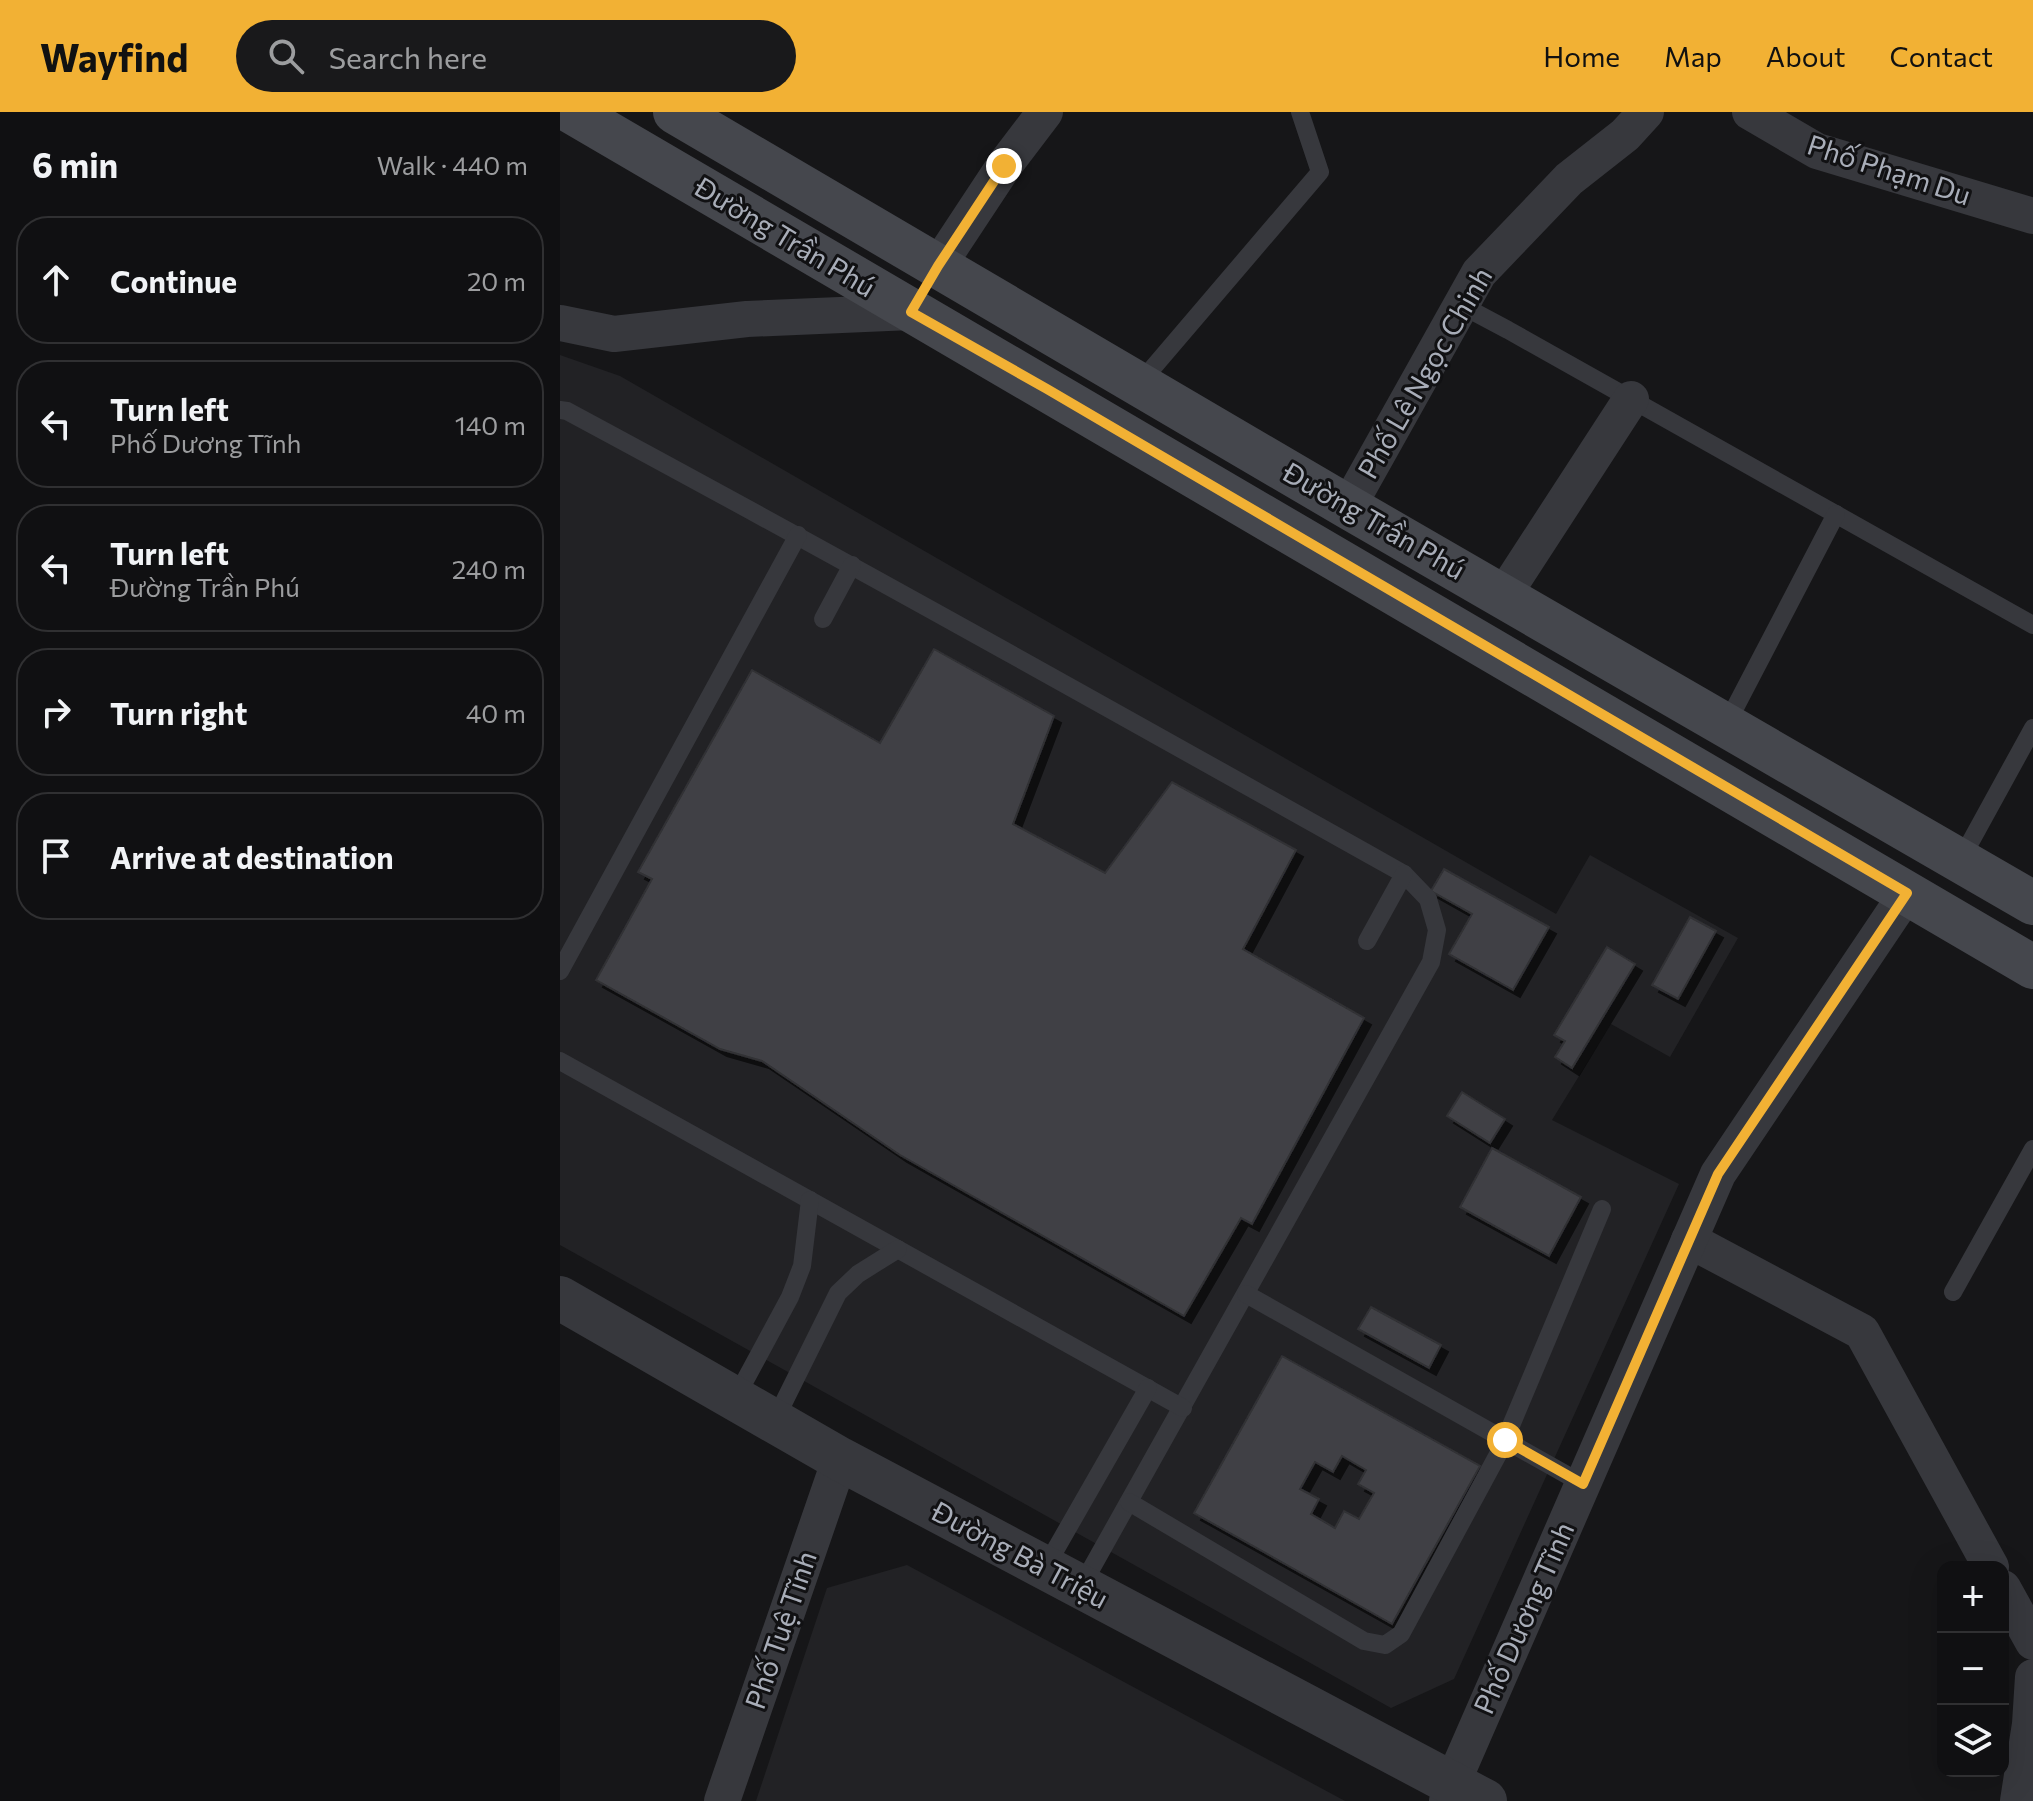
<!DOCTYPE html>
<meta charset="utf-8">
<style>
body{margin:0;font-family:Commissioner,sans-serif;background:#19191b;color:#f1f3f6}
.controls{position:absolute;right:24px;bottom:24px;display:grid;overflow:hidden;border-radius:16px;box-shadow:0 8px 32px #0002}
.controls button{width:72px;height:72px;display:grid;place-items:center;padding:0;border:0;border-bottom:2px solid #303032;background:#101012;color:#f1f3f6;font:40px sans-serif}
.stop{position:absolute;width:24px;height:24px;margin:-18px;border:6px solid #f2b134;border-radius:50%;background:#fff}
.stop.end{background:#f2b134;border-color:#fff;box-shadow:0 2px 8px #0008}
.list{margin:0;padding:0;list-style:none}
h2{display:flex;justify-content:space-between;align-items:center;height:104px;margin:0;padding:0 32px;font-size:34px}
h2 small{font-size:26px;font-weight:400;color:#9c9d9f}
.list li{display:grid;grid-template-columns:52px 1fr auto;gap:24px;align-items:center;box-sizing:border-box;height:128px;margin:0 16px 16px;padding:0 16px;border:2px solid #303032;border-radius:32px}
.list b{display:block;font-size:30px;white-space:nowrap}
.list p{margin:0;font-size:26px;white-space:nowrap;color:#9c9d9f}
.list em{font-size:26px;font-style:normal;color:#9c9d9f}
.icon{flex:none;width:44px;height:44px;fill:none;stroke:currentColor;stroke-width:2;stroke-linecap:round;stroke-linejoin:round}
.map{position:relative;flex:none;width:1473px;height:1689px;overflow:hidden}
header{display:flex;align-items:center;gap:48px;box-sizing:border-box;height:112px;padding:0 40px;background:#f2b134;color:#111}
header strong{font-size:38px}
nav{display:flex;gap:44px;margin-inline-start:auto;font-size:28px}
.search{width:560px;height:72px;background:#19191b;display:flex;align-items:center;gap:20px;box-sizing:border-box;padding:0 28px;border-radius:44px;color:#9c9d9f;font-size:30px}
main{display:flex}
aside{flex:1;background:#101012}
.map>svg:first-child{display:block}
.built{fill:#222225}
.building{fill:#404145;stroke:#303034;stroke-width:2;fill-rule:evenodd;filter:url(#shadow)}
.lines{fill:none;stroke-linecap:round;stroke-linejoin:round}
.service{stroke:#37383d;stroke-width:18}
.minor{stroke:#37383d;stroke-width:36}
.tertiary{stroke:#37383d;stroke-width:44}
.secondary{stroke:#45474d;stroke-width:44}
.route{stroke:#f2b134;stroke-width:10}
.labels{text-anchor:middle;stroke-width:6;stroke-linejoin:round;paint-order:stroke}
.street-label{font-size:28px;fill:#a8adb8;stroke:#111113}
</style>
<header>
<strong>Wayfind</strong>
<div class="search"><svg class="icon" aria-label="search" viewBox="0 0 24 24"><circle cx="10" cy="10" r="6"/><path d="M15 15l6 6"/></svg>Search here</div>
<nav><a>Home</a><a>Map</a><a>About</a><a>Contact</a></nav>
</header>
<main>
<aside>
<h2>6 min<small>Walk · 440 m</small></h2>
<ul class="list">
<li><svg class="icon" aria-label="ahead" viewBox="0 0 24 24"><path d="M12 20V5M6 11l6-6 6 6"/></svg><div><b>Continue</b></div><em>20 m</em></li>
<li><svg class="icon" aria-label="left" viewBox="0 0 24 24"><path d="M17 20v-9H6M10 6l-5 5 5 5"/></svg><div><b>Turn left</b><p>Phố Dương Tĩnh</p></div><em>140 m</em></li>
<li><svg class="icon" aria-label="left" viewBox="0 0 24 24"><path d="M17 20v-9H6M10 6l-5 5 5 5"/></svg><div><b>Turn left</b><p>Đường Trần Phú</p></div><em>240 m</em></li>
<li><svg class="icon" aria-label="right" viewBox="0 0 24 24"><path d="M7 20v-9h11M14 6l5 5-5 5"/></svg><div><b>Turn right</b></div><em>40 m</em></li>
<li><svg class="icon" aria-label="arrive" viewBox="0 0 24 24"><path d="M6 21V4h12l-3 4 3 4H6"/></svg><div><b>Arrive at destination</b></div></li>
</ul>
</aside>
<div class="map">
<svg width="1473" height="1689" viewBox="0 0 1473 1689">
<defs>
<filter id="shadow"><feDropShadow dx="7" dy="7" stdDeviation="0" flood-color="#0009"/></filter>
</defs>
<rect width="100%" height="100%" fill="#161618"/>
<g class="built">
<polygon points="0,243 60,264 996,802 1030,743 1178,826 1110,945 1051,912 992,1008 1119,1072 894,1567 831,1596 0,1133"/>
<polygon points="347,1453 785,1689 196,1689 267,1476"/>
</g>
<g class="building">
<polygon points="374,537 494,604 453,712 545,761 612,670 736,738 683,837 804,906 692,1112 681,1106 624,1204 340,1043 202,949 160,937 36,868 92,767 78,760 192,558 320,631"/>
<polygon points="884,757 989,815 953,878 889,842 912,802 871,779"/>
<polygon points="1130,805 1156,819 1118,887 1092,873"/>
<polygon points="1047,835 1075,852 1012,956 995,945 1005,929 994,923"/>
<polygon points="902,980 945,1007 930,1031 887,1004"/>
<polygon points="932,1036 1021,1085 989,1144 900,1095"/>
<polygon points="811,1195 881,1233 869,1256 798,1217"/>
<path d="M722,1244L920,1354L832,1512L634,1401ZM782,1344L806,1358L798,1372L814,1381L799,1407L784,1399L775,1416L751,1402L759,1387L740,1377L755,1350L773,1360Z"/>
</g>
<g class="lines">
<g class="service">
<polyline points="901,193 948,218 1473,513"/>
<polyline points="579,272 760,60 740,0"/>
<path d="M0,298L7,299C288,450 566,606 844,762L868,787L877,818L871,850L521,1475"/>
<polyline points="263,507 292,453"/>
<polyline points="1166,613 1276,402"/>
<polyline points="1400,749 1473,616"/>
<polyline points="807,829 844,762"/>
<polyline points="0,859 238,423"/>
<polyline points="0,949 623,1296"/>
<polyline points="1393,1180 1473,1037"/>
<polyline points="686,1182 1023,1372"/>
<polyline points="175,1287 230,1185 242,1154 250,1088"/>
<polyline points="214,1310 278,1181 298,1162 338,1137"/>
<polyline points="569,1390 804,1529 825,1533 841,1522 942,1335 1042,1097"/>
<polyline points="485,1456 588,1276"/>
</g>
<g class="minor">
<polyline points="1190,0 1257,39 1473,104"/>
<polyline points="378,154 444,54 485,0"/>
<polyline points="0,211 54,222 187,207 351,200"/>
<polyline points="788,395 919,161 1009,67 1065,23 1086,0"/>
<polyline points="943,484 1071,287"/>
<polyline points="1129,1128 1302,1220 1431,1455"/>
<polyline points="1443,1476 1473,1530"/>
<polyline points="162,1689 280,1347"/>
<polyline points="887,1689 892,1672 1158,1062 1347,781"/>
<polyline points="1458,1689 1470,1612 1473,1565"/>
</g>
<polyline class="tertiary" points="0,1186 280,1347 925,1689"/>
<g class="secondary">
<polyline points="12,0 1473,855"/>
<polyline points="115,0 788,395 1473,791"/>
</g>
</g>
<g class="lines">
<polyline class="route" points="444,54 378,154 351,200 487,277 1347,781 1158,1062 1023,1372 945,1328"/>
</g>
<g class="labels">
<g class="street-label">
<text transform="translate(1329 58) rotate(18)" y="10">Phố Phạm Du</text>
<text transform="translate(225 125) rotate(31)" y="10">Đường Trần Phú</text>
<text transform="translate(865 261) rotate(-60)" y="10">Phố Lê Ngọc Chinh</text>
<text transform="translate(814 409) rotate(30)" y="10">Đường Trần Phú</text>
<text transform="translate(460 1443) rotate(28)" y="10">Đường Bà Triệu</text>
<text transform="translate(964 1506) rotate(-66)" y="10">Phố Dương Tĩnh</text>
<text transform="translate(221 1518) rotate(-71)" y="10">Phố Tuệ Tĩnh</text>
</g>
</g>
</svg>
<div class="controls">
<button>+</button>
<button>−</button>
<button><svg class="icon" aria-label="layers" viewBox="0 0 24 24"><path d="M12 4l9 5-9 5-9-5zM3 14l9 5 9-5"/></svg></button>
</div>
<div class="stop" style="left:945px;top:1328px"></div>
<div class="stop end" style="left:444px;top:54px"></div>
</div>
</main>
